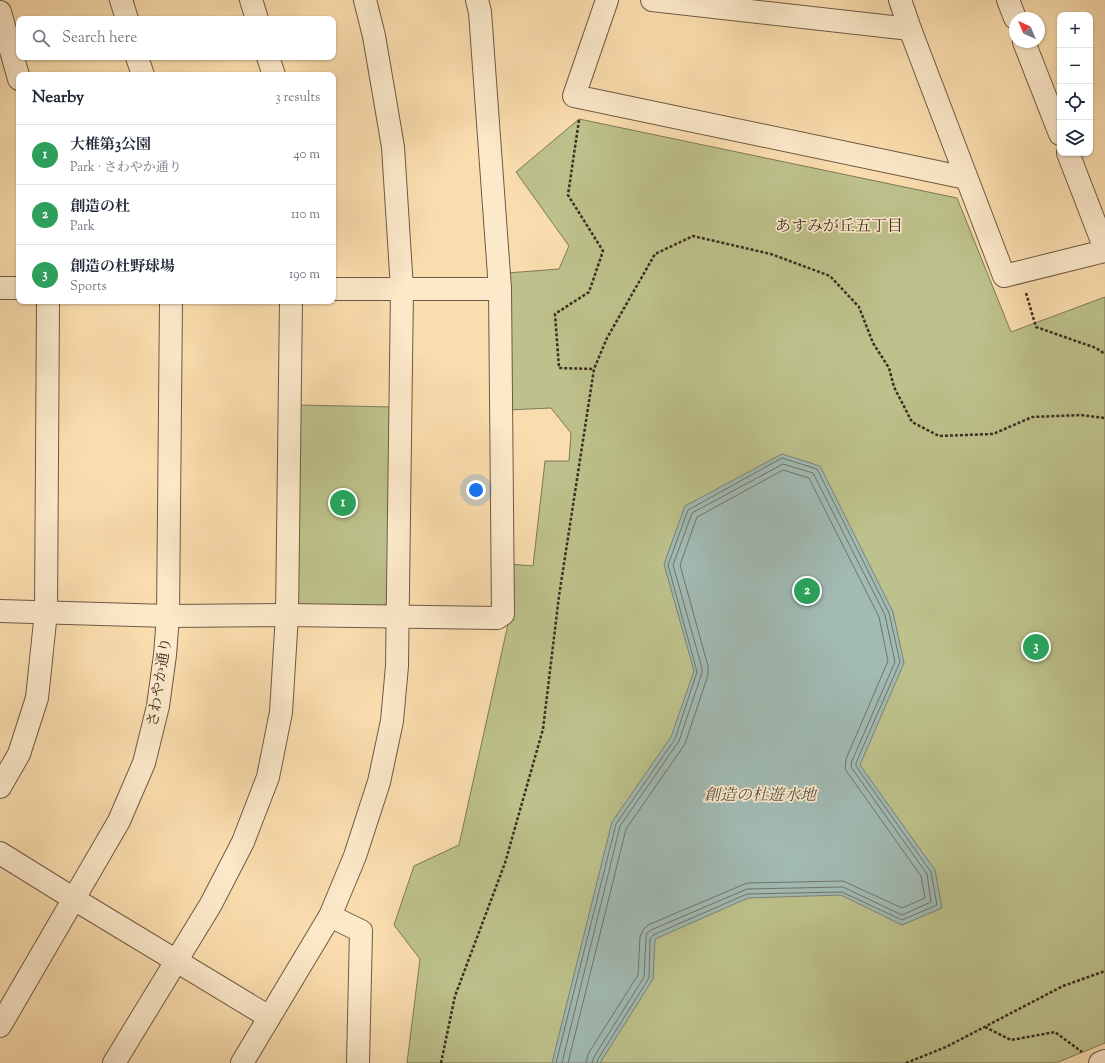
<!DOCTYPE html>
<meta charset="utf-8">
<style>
body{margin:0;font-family:"Sorts Mill Goudy","Noto Serif JP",serif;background:#f2f2f3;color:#1f2937}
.controls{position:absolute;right:12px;top:12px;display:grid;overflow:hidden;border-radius:8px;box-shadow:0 1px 3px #0004}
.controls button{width:36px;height:36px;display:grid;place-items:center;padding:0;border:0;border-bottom:1px solid #e0e1e3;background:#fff;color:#1f2937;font:20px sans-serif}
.compass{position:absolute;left:1009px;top:12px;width:36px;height:36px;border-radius:50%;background:#fff;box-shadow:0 1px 3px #0004;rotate:316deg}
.you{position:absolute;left:476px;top:490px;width:14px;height:14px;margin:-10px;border:3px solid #fff;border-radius:50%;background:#1a73e8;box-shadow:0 0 0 6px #1a73e833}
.badge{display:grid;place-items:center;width:26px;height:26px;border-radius:50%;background:#0b8043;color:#fff;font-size:13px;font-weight:700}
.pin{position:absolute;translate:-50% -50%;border:2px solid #fff;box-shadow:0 1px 4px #0006}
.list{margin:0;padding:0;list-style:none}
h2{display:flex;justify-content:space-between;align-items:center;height:52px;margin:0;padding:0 16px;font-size:17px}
h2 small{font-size:13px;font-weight:400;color:#747a83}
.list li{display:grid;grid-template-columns:26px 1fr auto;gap:12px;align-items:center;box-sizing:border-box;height:60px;padding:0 16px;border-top:1px solid #e0e1e3}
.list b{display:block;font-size:15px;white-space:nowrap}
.list p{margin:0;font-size:13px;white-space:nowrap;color:#747a83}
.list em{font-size:13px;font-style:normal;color:#747a83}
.icon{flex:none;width:22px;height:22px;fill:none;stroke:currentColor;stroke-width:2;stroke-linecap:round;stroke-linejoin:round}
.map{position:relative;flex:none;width:1105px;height:1063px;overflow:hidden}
.search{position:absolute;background:#fff;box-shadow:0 1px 3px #0004;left:16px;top:16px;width:320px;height:44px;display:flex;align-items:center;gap:10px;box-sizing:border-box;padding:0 14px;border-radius:8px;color:#747a83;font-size:15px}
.panel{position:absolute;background:#fff;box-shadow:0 1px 3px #0004;left:16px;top:72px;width:320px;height:232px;border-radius:8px}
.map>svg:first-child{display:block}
.green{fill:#bdc18b;stroke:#7e7856}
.water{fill:#a1bab3;stroke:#7a8279}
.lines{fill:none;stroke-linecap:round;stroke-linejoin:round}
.shore{stroke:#70746a;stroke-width:1}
.minor-casing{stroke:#6e5a45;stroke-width:24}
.tertiary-casing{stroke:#6e5a45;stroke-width:24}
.path{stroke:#3f2e22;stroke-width:2.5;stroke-dasharray:3 2;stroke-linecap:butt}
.minor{stroke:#fce9ca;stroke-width:22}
.tertiary{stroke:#fce9ca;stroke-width:22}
.labels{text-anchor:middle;stroke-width:3.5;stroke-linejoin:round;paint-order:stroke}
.street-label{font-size:15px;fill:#3f2e22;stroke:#fce9ca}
.neighbourhood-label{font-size:16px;fill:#3f2e22;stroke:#fce9ca}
.water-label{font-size:16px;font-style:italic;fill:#585146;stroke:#fce9ca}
</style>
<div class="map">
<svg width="1105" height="1063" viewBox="0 0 1105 1063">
<rect width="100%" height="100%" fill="#faddae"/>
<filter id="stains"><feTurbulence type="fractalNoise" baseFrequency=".005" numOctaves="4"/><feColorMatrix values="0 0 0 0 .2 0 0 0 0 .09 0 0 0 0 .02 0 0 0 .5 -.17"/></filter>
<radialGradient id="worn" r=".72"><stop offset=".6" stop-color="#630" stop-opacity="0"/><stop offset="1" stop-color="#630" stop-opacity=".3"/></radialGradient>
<g class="green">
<polygon points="579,119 957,198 1011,332 1105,297 1105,1043 1056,1063 407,1063 420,959 394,925 414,866 459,845 510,615 509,564 533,566 545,461 569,461 571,433 551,408 507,410 507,273 559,269 569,246 516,172"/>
<polygon points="297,405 393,407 390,599 378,611 303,611 293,602"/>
</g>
<polygon class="water" points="782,454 820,466 893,612 904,663 860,765 935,870 942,908 902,925 841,895 748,898 655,939 653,979 600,1063 552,1063 612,822 671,737 694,671 664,564 685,506"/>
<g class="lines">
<g class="shore">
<polyline points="556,1063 616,824 675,739 697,672 668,565 688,510 782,458 817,469 889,613 900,662 856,763 856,766 931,872 937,905 902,920 842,892 747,894 653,935 650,939 649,978 598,1059 597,1063"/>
<polyline points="562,1063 620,826 679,741 702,673 702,668 673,565 692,513 783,464 813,473 885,615 895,662 852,761 851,767 927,874 931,902 902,915 843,887 747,889 651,930 647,933 646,938 644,977 594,1057 592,1063"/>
<polyline points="568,1063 626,829 685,744 708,675 708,666 680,565 697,517 783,470 809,478 879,617 888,661 846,759 845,769 921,876 925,898 902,908 843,881 747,883 648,925 643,930 640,937 638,975 588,1054 586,1063"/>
</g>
<defs>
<g id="minor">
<polyline points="251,0 257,19"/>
<polyline points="607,0 574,96 966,178"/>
<polyline points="652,0 910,29"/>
<polyline points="900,0 910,29 1004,276 1105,251"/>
<polyline points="1008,0 1015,18"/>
<polyline points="0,12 19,79"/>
<polyline points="1024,42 1060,134"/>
<polyline points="268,57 274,75"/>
<polyline points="1068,153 1105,249"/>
<polyline points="0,288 19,288"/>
<polyline points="333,289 500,289"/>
<polyline points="0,611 168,616 287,615 497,618 503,614 500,289 480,12 477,0"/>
<polyline points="0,787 19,754 37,698 46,612 48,301"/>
<polyline points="0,853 74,899 269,1017"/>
<polyline points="330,916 361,931 358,1063"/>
<polyline points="114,1063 211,904 243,842 268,777 281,712 287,615 291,301"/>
<polyline points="242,1063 330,916 355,856 379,782 392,721 397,666 402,289 393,147 374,36 365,0"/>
</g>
<g id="tertiary">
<polyline points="121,0 127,19"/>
<polyline points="137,57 143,75"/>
<polyline points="0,1026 119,821 144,763 158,706 165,655 168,616 171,301"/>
<polyline points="1100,1063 1105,1061"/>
</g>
</defs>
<use href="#minor" class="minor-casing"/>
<use href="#tertiary" class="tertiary-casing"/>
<g class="path">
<polyline points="579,120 568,195 603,251 589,292 555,314 559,368 594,369"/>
<polyline points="1026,293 1036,327 1096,348 1105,354"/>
<polyline points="985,1027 1011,1040 1055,1032 1082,1052"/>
<polyline points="441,1063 455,996 505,863 543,729 559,596 594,369 607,338 655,254 693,236 771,254 830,276 859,307 873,343 889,368 894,387 912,422 939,436 993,434 1032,417 1081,415 1105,418"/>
<polyline points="906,1063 946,1047 1063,986 1105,971"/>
</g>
<use href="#minor" class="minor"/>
<use href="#tertiary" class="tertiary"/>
</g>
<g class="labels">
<g class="street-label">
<text transform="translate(159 682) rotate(-81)" y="5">さわやか通り</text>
</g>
<g class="neighbourhood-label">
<text x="839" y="231">あすみが丘五丁目</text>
</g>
<g class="water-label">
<text x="760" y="800">創造の杜遊水地</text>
</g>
</g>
<rect width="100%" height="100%" filter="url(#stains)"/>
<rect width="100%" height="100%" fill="url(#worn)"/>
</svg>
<div class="controls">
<button>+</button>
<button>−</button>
<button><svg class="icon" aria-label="locate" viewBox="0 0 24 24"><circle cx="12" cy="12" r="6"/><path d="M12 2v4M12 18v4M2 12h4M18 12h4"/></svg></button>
<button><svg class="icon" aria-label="layers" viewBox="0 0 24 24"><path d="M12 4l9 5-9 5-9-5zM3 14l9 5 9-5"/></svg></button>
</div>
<svg class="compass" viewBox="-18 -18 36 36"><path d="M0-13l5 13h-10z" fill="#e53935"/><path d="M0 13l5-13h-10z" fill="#747a83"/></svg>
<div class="you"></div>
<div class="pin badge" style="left:343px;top:503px;background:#2e9e5b">1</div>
<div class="pin badge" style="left:807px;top:591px;background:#2e9e5b">2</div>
<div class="pin badge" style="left:1036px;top:647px;background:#2e9e5b">3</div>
<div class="search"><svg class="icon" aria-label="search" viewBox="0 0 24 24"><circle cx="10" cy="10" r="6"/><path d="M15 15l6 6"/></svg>Search here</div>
<section class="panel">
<h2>Nearby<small>3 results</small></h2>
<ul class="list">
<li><span class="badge" style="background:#2e9e5b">1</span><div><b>大椎第3公園</b><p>Park · さわやか通り</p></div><em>40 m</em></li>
<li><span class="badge" style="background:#2e9e5b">2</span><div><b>創造の杜</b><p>Park</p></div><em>110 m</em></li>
<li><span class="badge" style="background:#2e9e5b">3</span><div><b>創造の杜野球場</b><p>Sports</p></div><em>190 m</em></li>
</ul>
</section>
</div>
